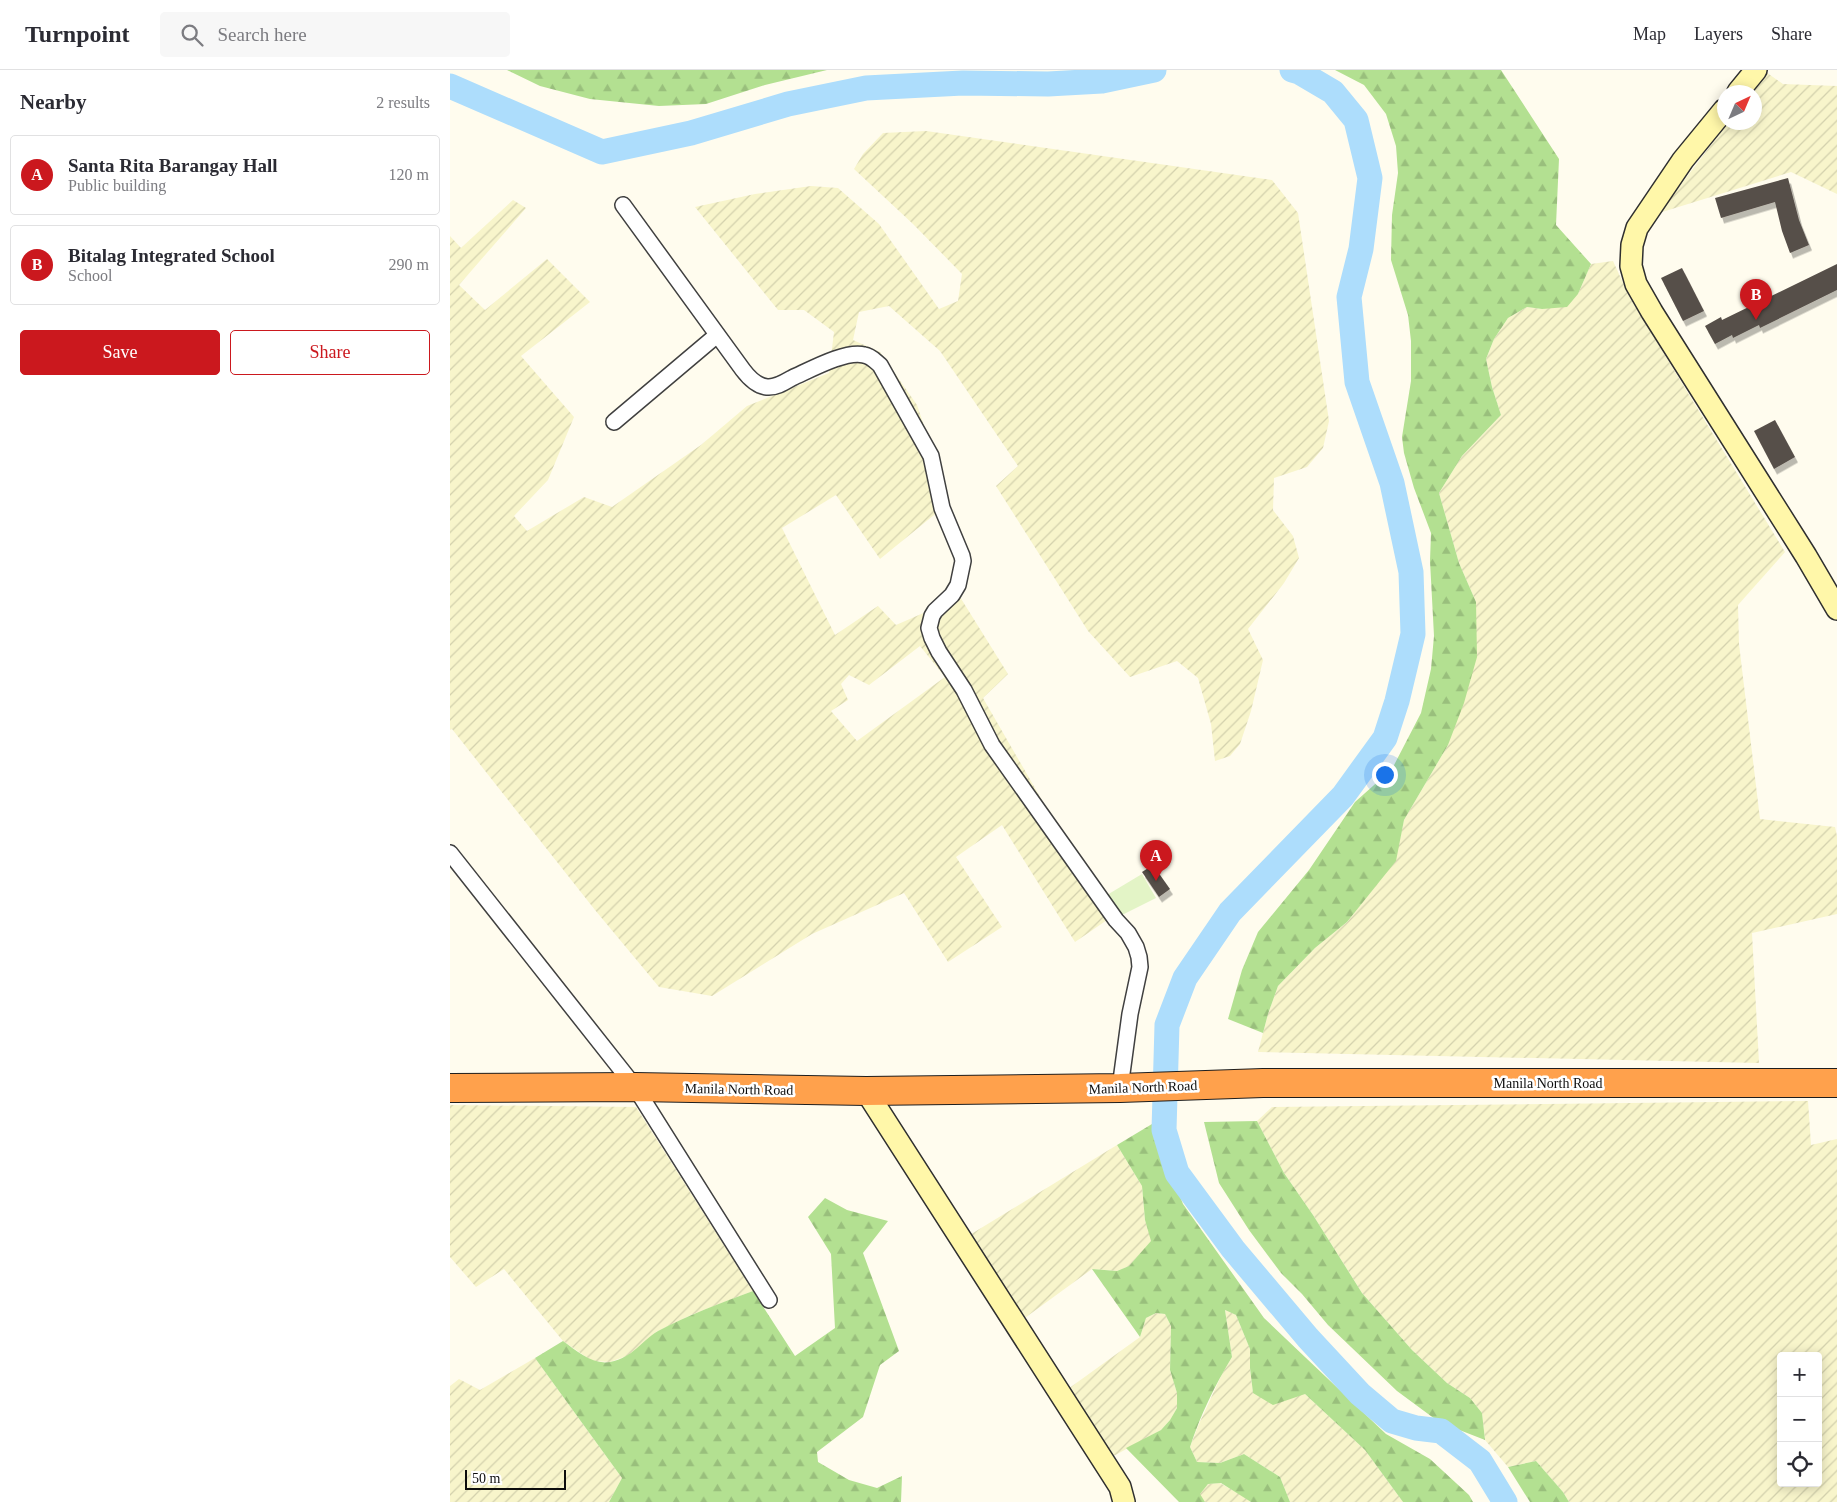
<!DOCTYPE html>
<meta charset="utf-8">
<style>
body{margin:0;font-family:"Times New Roman",serif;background:#f7f7f7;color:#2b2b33}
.controls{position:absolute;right:15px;bottom:15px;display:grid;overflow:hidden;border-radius:5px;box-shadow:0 2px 12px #0003}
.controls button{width:45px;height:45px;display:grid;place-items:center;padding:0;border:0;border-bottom:1px solid #e1e1e2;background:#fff;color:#2b2b33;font:25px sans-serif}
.compass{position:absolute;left:1267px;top:15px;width:45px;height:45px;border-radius:50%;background:#fff;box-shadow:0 2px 12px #0003;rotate:44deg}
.scale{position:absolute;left:15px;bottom:12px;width:101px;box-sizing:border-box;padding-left:5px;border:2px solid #0d0d0d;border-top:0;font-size:14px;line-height:18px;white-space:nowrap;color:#0d0d0d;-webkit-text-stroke:4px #fff;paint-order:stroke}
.you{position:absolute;left:934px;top:704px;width:18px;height:18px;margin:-12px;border:4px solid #fff;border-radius:50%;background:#1a73e8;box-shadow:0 0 0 8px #1a73e833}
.badge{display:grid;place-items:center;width:32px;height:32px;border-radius:50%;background:#cb181e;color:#fff;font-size:16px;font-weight:700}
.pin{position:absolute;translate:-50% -41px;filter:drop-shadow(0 1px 2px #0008)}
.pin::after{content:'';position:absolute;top:26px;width:18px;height:15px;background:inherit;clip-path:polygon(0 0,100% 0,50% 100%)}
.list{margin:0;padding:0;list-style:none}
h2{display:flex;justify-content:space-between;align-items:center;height:65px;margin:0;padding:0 20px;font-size:21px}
h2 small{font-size:16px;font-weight:400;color:#7c7c81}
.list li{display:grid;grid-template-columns:32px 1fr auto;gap:15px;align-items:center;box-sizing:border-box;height:80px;margin:0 10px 10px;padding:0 10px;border:1px solid #e1e1e2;border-radius:5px}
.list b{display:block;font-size:19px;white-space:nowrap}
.list p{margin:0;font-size:16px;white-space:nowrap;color:#7c7c81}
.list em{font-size:16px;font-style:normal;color:#7c7c81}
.actions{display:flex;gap:10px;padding:15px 20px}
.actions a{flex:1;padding:11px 0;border:1px solid #cb181e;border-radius:5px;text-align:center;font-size:18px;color:#cb181e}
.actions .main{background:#cb181e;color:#fff}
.icon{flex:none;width:28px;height:28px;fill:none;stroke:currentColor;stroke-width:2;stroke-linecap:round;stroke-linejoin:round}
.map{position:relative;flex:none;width:1387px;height:1432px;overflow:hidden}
header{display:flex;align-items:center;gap:30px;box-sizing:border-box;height:70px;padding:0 25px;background:#fff;border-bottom:1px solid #e1e1e2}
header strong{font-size:24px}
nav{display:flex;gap:28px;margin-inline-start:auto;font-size:18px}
.search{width:350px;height:45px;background:#f7f7f7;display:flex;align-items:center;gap:12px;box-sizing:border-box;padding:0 18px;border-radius:5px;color:#7c7c81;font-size:19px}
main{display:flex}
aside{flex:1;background:#fff}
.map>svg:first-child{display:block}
.farmland{fill:url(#farmland-furrows);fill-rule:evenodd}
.forest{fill:url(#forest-firs)}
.pitch{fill:#e3f4c6}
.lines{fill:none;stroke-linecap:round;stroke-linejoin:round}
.river{stroke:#adddfc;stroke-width:25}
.building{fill:#574f49;filter:url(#shadow)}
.street-casing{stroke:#404040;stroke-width:18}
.secondary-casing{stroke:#2f2f2f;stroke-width:24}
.highway-casing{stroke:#1e1e1e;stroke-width:30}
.street{stroke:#fff;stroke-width:15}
.secondary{stroke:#fff7a9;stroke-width:21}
.highway{stroke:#ffa14c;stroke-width:28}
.labels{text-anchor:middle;stroke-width:5;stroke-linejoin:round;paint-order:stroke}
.street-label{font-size:14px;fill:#0d0d0d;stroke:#fff}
</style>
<header>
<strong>Turnpoint</strong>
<div class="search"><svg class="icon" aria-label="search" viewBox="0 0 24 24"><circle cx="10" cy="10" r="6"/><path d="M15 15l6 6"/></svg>Search here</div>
<nav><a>Map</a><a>Layers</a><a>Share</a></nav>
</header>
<main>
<aside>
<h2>Nearby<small>2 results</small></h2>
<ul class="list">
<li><span class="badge">A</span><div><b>Santa Rita Barangay Hall</b><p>Public building</p></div><em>120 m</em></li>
<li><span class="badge">B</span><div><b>Bitalag Integrated School</b><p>School</p></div><em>290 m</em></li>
</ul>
<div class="actions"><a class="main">Save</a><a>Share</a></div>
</aside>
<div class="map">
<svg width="1387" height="1432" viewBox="0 0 1387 1432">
<defs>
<pattern id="farmland-furrows" width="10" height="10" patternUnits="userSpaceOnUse" patternTransform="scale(1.25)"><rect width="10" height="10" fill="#f8f5cb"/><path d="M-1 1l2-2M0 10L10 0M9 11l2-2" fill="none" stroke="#d3d1ad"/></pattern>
<pattern id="forest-firs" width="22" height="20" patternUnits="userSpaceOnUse" patternTransform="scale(1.25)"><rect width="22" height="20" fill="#b3e091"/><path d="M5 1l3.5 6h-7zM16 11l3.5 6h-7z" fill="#99bf7c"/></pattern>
<filter id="shadow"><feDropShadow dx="3" dy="5.5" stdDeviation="0" flood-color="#0004"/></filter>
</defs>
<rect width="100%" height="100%" fill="#fffcee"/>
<g class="farmland">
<polygon points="1316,2 1333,14 1387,16 1387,124 1341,102 1209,143 1278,53 1304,52 1304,22 1301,22"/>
<path d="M476,61L822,110L848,143L879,351L873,378L857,397L824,408L823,440L843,466L849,488L834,513L798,559L813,590L801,641L790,674L780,686L765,691L761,654L748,608L727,591L680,607L638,561L546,416L568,396L490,281L439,236L409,242L403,270L430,282L467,335L500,432L430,489L386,425L332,458L385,565L428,536L446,555L510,527L558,604L533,628L660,848L625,872L552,755L506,787L552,857L498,892L454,823L362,864L262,926L209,917L145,840L2,659L0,660V166L11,178L63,130L76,138L9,215L35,240L97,189L140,232L71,286L124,347L98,410L64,446L77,461L134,427L162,437L251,375L297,336L379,303L384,262L354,240H328L245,137L305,124L361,116L388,118L429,154L489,239L508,231L512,204L463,154L404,99L413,84L433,63ZM470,576L495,607L407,671L381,641L398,630L391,614L399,605L419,615Z"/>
<polygon points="1163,191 1180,228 1335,482 1288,535 1289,574 1310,749 1385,757 1387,766 1387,844 1302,863 1309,993 808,982 818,944 828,916 865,878 897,852 945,791 954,750 998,675 1026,532 1009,493 989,423 1012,386 1051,345 1042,317 1036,289 1044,269 1058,248 1077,237 1092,239 1128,224 1141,194"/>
<path d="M1358,1031L1361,1075L1387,1069V1432H1119L1113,1422L1086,1391L1058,1397L1035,1370L1032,1343L1020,1328L997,1313L962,1280L912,1223L863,1145L834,1103L807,1051L822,1037ZM1331,1286H1368V1413H1331Z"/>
<polygon points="0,1035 186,1037 303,1221 241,1245 206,1262 182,1284 160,1292 142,1291 113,1271 54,1199 26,1217 0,1187"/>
<polygon points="667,1075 692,1116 695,1150 702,1171 679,1196 667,1201 642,1199 572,1250 518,1166"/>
<polygon points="775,1240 786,1245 800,1279 800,1298 803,1323 855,1324 915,1380 953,1432 840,1432 830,1407 794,1384 770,1393 747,1392 740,1377 748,1356 772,1304 782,1287"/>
<polygon points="706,1243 715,1244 721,1256 720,1300 727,1323 727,1338 720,1350 711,1360 660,1388 618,1319 690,1267 696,1248"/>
<polygon points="85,1288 172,1408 159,1432 0,1432 0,1316 9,1309 30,1320"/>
<polygon points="770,1413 793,1426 801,1432 755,1432 749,1424 758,1414"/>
</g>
<g class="forest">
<polygon points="57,0 377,0 315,15 256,34 209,36 140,29 90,16"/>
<polygon points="885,0 1051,0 1109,89 1106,155 1141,194 1128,224 1117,237 1092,239 1077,237 1058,248 1044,269 1036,289 1042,317 1051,345 1012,386 989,423 1009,493 1026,532 1027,587 1014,633 998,675 954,750 946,791 897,852 865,878 828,916 818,944 813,963 778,949 792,900 808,862 859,800 905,732 942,699 971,643 981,599 984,566 980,491 981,463 964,418 954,383 952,367 961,311 961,271 958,245 941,190 942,145 948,103 946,76 936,44 914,15"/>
<polygon points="807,1051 834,1103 863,1145 912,1223 962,1280 997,1313 1020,1328 1032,1343 1035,1370 989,1352 947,1321 878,1255 852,1224 831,1203 799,1160 769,1113 754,1052"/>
<path d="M702,1054L733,1134L814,1248L936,1364L980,1389L1019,1425L1023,1432H953L915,1380L855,1324L823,1335L803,1323L800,1298V1279L786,1245L775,1240L782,1287C765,1315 750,1346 740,1377L747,1392L770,1393L794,1384L830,1407L840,1432H801L771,1413L758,1414L750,1424L755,1432H729L676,1378L711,1360L720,1350L727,1338V1323L720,1300L721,1256L715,1244L706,1243L696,1248L690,1267L642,1199L667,1201L679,1196L701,1171L695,1150L692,1116L667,1075Z"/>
<path d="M375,1128L397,1140L438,1151L413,1183L449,1281L430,1295L413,1347L367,1382L368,1392L399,1410L427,1418L452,1406L451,1432H159L172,1408L85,1288L113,1271C127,1281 142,1295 160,1292C184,1287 190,1272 208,1261C238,1245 271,1233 303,1221L345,1286L385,1258L381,1184L358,1147Z"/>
<polygon points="1086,1391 1113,1422 1119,1432 1080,1432 1058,1397"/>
</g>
<polygon class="pitch" points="692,804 706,828 670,846 657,825"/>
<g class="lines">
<g class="river">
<polyline points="842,0 849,2 883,22 906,50 920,108 911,179 899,227 907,312 942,413 961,502 963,564 947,631 935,668 893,726 780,842 735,908 717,955 714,1060 727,1103 783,1179 858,1268 910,1324 942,1351 966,1358 991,1361 1030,1391 1055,1432"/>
<polyline points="0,16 152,82 241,63 338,34 416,18 513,13 598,14 652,11 704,0"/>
</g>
</g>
<g class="building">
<polygon points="1338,108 1349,150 1359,175 1340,183 1332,161 1325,132 1271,148 1265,128"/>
<polygon points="1387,194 1387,220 1310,258 1309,255 1283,268 1282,265 1265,274 1255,256 1271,247 1272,250"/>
<polygon points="1232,198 1254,241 1233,251 1211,208"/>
<polygon points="1325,350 1345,387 1324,399 1304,361"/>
<polygon points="703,795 720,819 709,827 692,802"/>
</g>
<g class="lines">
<defs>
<g id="street">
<path d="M173,135L293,300C299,308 307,316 317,317C326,318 335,312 342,308C360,300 396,280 414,285C421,286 425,291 430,295L481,386L492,438L512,486L513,491L508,515L502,525L485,541L482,546L479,558L482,568L489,582L514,620L542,675L666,850L678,863L686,877L689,887L690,897L680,944L670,1018"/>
<polyline points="164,352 267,265"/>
<polyline points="0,783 185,1017 319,1230"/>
</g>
<g id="secondary">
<polyline points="1288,22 1306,0"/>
<polyline points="1274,40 1233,90 1187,158 1182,175 1181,196 1186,214 1202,242 1356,486 1387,539"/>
<polyline points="416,1021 663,1406 670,1417 674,1432"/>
</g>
<polyline id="highway" points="0,1018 185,1017 416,1021 670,1018 813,1013 1387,1013"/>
</defs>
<use href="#street" class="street-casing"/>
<use href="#secondary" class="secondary-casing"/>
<use href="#highway" class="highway-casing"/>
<use href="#street" class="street"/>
<use href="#secondary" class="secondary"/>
<use href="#highway" class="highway"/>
</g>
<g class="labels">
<g class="street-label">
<text x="1098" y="1018">Manila North Road</text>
<text transform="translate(693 1017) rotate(-2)" y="5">Manila North Road</text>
<text transform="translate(289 1019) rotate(1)" y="5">Manila North Road</text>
</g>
</g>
</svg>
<div class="controls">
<button>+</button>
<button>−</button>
<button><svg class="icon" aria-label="locate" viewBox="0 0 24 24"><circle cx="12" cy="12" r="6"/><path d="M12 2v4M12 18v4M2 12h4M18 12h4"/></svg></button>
</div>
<svg class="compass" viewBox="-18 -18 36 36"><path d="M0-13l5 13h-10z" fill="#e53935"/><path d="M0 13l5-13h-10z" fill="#7c7c81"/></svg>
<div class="scale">50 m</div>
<div class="you"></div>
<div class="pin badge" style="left:706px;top:811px">A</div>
<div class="pin badge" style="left:1306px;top:250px">B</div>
</div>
</main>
